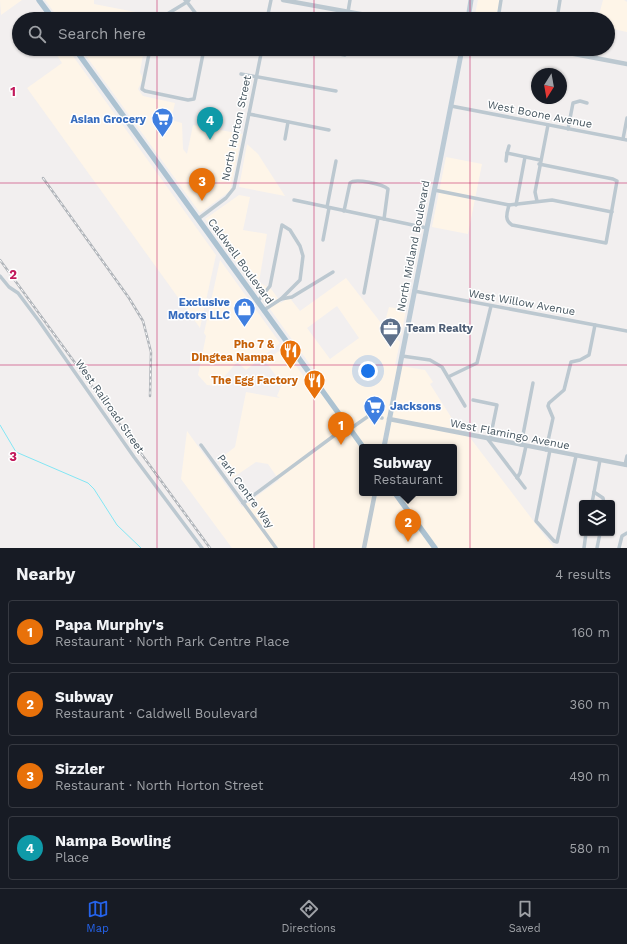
<!DOCTYPE html>
<meta charset="utf-8">
<style>
body{margin:0;font-family:"Work Sans",sans-serif;background:#242831;color:#f1f3f6}
.controls{position:absolute;right:12px;bottom:12px;display:grid;overflow:hidden;border-radius:4px;box-shadow:0 1px 3px #0004}
.controls button{width:36px;height:36px;display:grid;place-items:center;padding:0;border:0;border-bottom:1px solid #363941;background:#171b24;color:#f1f3f6;font:20px sans-serif}
.compass{position:absolute;left:531px;top:68px;width:36px;height:36px;border-radius:50%;background:#171b24;box-shadow:0 1px 3px #0004;rotate:191deg}
.you{position:absolute;left:368px;top:371px;width:14px;height:14px;margin:-10px;border:3px solid #fff;border-radius:50%;background:#1a73e8;box-shadow:0 0 0 6px #1a73e833}
.badge{display:grid;place-items:center;width:26px;height:26px;border-radius:50%;background:#2563eb;color:#fff;font-size:13px;font-weight:700}
.pin{position:absolute;translate:-50% -33px;filter:drop-shadow(0 1px 2px #0008)}
.pin::after{content:'';position:absolute;top:21px;width:14px;height:12px;background:inherit;clip-path:polygon(0 0,100% 0,50% 100%)}
.popup{position:absolute;left:359px;top:444px;width:98px;height:52px;box-sizing:border-box;display:grid;place-content:center;border-radius:4px;background:#171b24;filter:drop-shadow(0 1px 3px #0005);font-size:13px;white-space:nowrap;color:#9ea1a6}
.popup b{font-size:15px;color:#f1f3f6}
.popup::after{content:'';position:absolute;left:50%;top:100%;margin-left:-8px;border:8px solid transparent;border-top-color:#171b24}
.list{margin:0;padding:0;list-style:none}
h2{display:flex;justify-content:space-between;align-items:center;height:52px;margin:0;padding:0 16px;font-size:17px}
h2 small{font-size:13px;font-weight:400;color:#9ea1a6}
.list li{display:grid;grid-template-columns:26px 1fr auto;gap:12px;align-items:center;box-sizing:border-box;height:64px;margin:0 8px 8px;padding:0 8px;border:1px solid #363941;border-radius:4px}
.list b{display:block;font-size:15px;white-space:nowrap}
.list p{margin:0;font-size:13px;white-space:nowrap;color:#9ea1a6}
.list em{font-size:13px;font-style:normal;color:#9ea1a6}
.icon{flex:none;width:22px;height:22px;fill:none;stroke:currentColor;stroke-width:2;stroke-linecap:round;stroke-linejoin:round}
.map{position:relative;flex:none;width:627px;height:548px;overflow:hidden}
.search{position:absolute;background:#171b24;box-shadow:0 1px 3px #0004;left:12px;right:12px;top:12px;height:44px;display:flex;align-items:center;gap:10px;box-sizing:border-box;padding:0 14px;border-radius:22px;color:#9ea1a6;font-size:15px}
.sheet{height:340px;background:#171b24}
nav{display:flex;justify-content:space-around;align-items:center;box-sizing:border-box;height:56px;border-top:1px solid #363941;background:#171b24;font-size:11px;color:#9ea1a6}
nav a{display:grid;justify-items:center;gap:2px}
nav .on{color:#2563eb}
.map>svg:first-child{display:block}
.commercial{fill:#fef5e8;fill-rule:evenodd}
.lines{fill:none;stroke-linecap:round;stroke-linejoin:round}
.stream{stroke:#83e6f4;stroke-width:1}
.minor{stroke:#bcc8d0;stroke-width:3.5}
.tertiary{stroke:#bcc8d0;stroke-width:4.5}
.secondary{stroke:#bbcad5;stroke-width:5}
.primary{stroke:#acc2d1;stroke-width:5.5}
.rail-casing{stroke:#b1b5ba;stroke-width:2.5}
.rail{stroke:#fff;stroke-width:1;stroke-dasharray:3;stroke-linecap:butt}
.grid{fill:none;stroke:#c2185b;stroke-width:1;stroke-opacity:0.55}
.labels{text-anchor:middle;stroke-width:3;stroke-linejoin:round;paint-order:stroke}
.street-label{font-size:11px;fill:#45555f;stroke:#fff}
.shop-label{font-size:11px;font-weight:bold;fill:#366cbe;stroke:#fff;text-anchor:end}
.service-label{font-size:11px;font-weight:bold;fill:#4e5e75;stroke:#fff;text-anchor:start}
.food-label{font-size:11px;font-weight:bold;fill:#c56008;stroke:#fff;text-anchor:end}
.grid-label{font-size:13px;text-anchor:middle;font-weight:bold;fill:#c2185b;stroke:#fff;stroke-width:3;stroke-linejoin:round;paint-order:stroke}
</style>
<div class="map">
<svg width="627" height="548" viewBox="0 0 627 548">
<rect width="100%" height="100%" fill="#f2efef"/>
<g class="commercial">
<polygon points="0,0 22,0 1,15"/>
<polygon points="45,0 94,0 94,4 151,15 150,19 59,19"/>
<polygon points="478,0 500,0 496,19 474,19"/>
<polygon points="603,0 624,0 627,2 627,32 608,28 608,19 598,19"/>
<polygon points="53,49 68,49 216,255 200,328 27,88 62,63"/>
<polygon points="81,49 144,49 140,72 143,79 138,89 143,96 175,103 171,120 182,123 183,149 187,154 193,125 242,134 230,191 200,213"/>
<polygon points="247,144 258,154 285,196 239,187"/>
<polygon points="446,157 482,164 468,234 432,227"/>
<path d="M239,195L250,197L243,230L267,234L259,282L272,290L281,303L289,297L300,311L346,278L381,323L400,342L395,365L425,370L433,382L430,384L458,428L471,439L554,548H232L181,479L187,431L242,507L279,480L268,464L256,462L231,479L218,460L235,447L246,392L280,398L277,396L282,384L265,361L283,348L304,377L314,370L205,219ZM337,306L359,338L330,359L307,328ZM362,447H454V493H362Z"/>
<polygon points="220,260 280,343 246,370 237,362 216,386 207,385 198,375 206,336 204,333"/>
<polygon points="389,307 406,310 401,336 386,318"/>
</g>
<g class="lines">
<polyline class="stream" points="0,425 16,452 88,483 94,489 117,525 141,548"/>
<g class="minor">
<polyline points="185,0 187,2 189,0"/>
<polyline points="348,12 350,0"/>
<polyline points="159,19 187,2 200,19"/>
<polyline points="267,19 271,0"/>
<polyline points="498,19 501,0"/>
<polyline points="557,19 560,0"/>
<polyline points="150,49 142,89 145,91 188,100 194,99 204,49"/>
<polyline points="312,49 345,55"/>
<polyline points="241,74 336,91"/>
<polyline points="451,106 627,140"/>
<polyline points="249,114 329,130"/>
<polyline points="568,129 573,103 580,101 587,103"/>
<polyline points="285,139 288,122"/>
<polyline points="623,139 627,118"/>
<polyline points="509,146 507,153 540,160"/>
<polyline points="506,161 507,153"/>
<polyline points="434,190 509,205 552,200 612,212"/>
<polyline points="294,200 427,228"/>
<polyline points="537,201 535,192 548,125"/>
<path d="M509,205C507,213 504,220 512,225L606,243L617,181L613,179L539,164"/>
<polyline points="516,205 525,157"/>
<polyline points="327,207 336,161"/>
<path d="M344,211L350,183C355,178 383,184 388,189L384,219"/>
<polyline points="198,219 226,198 234,188 262,49"/>
<polyline points="323,240 329,208"/>
<polyline points="0,276 9,287 18,293 39,321 134,457 202,548"/>
<polyline points="414,291 627,331"/>
<polyline points="364,293 378,218"/>
<polyline points="258,301 270,286 282,225 290,230 300,246 303,256 300,280 281,299"/>
<polyline points="264,310 281,299 292,297 333,272"/>
<polyline points="402,356 430,360 442,367 465,406"/>
<polyline points="448,377 477,363 491,306"/>
<polyline points="473,400 497,405 490,439"/>
<polyline points="487,438 525,488"/>
<polyline points="201,445 276,548"/>
<polyline points="521,445 533,383"/>
<polyline points="546,450 553,418 548,406 549,403 564,390 571,362 580,360 589,355 595,325"/>
<polyline points="550,450 536,521 554,541 557,542 576,456"/>
<polyline points="625,465 627,456"/>
<polyline points="517,478 520,473 526,446"/>
<polyline points="594,492 603,498 604,503"/>
<polyline points="243,503 343,429 350,429 370,415 382,418"/>
<polyline points="592,503 600,460"/>
<polyline points="584,548 586,533"/>
<polyline points="597,548 600,533"/>
<polyline points="619,548 622,536 627,533"/>
</g>
<g class="tertiary">
<polyline points="283,0 388,19"/>
<polyline points="548,49 627,64"/>
<polyline points="389,419 627,465"/>
<polyline points="364,548 375,493"/>
</g>
<g class="secondary">
<polyline points="468,19 471,0"/>
<polyline points="384,447 462,49"/>
</g>
<g class="primary">
<polyline points="39,0 53,19"/>
<polyline points="75,49 363,447"/>
<polyline points="395,493 435,548"/>
</g>
<defs>
<g id="rail">
<polyline points="43,178 129,298 143,321 151,352 150,396"/>
<polyline points="0,260 210,548"/>
</g>
</defs>
<use href="#rail" class="rail-casing"/>
<use href="#rail" class="rail"/>
</g>
<path class="grid" d="M157,0V19M314,0V19M470,0V19M157,49V548M314,49V548M470,49V548M0,183H627M0,365H627"/>
<defs>
<symbol id="supermarket-pin" viewBox="-11 -11 22 30"><path d="M0 17L-7.5 6A9.5 9.5 0 1 1 7.5 6Z" fill="#3f7fe0" stroke="#fff"/><path d="M-6-5.5h2.5l.6 2H6L4.5 2H-2.5L-4.4-4H-6ZM-1.5 3.2a1.3 1.3 0 1 0 .1 0ZM3 3.2a1.3 1.3 0 1 0 .1 0Z" fill="#fff"/></symbol>
<symbol id="shop-pin" viewBox="-11 -11 22 30"><path d="M0 17L-7.5 6A9.5 9.5 0 1 1 7.5 6Z" fill="#3f7fe0" stroke="#fff"/><path d="M-5-2.5h2.3a2.7 3.5 0 0 1 5.4 0H5L5.5 6h-11ZM-1.5-2.5h3a1.5 2.3 0 0 0-3 0Z" fill="#fff"/></symbol>
<symbol id="office-pin" viewBox="-11 -11 22 30"><path d="M0 17L-7.5 6A9.5 9.5 0 1 1 7.5 6Z" fill="#5c6f8a" stroke="#fff"/><path d="M-6-3h4V-5.5h4V-3h4V5H-6ZM-1-4.5V-3h2v-1.5ZM-6 0V1H6V0Z" fill="#fff"/></symbol>
<symbol id="restaurant-pin" viewBox="-11 -11 22 30"><path d="M0 17L-7.5 6A9.5 9.5 0 1 1 7.5 6Z" fill="#e8710a" stroke="#fff"/><path d="M-5-6h1v4h1v-4h1v4h1v-4h1v5L-1.5 .5V6h-2V.5L-5-1ZM5-6V6H3V1.5H1.5Q1.5-4 5-6Z" fill="#fff"/></symbol>
</defs>
<g fill-rule="evenodd">
<use href="#supermarket-pin" x="150" y="106" width="25" height="34"/>
<use href="#shop-pin" x="232" y="296" width="25" height="34"/>
<use href="#office-pin" x="378" y="316" width="25" height="34"/>
<use href="#restaurant-pin" x="278" y="338" width="25" height="34"/>
<use href="#restaurant-pin" x="302" y="368" width="25" height="34"/>
<use href="#supermarket-pin" x="362" y="394" width="25" height="34"/>
</g>
<g class="labels">
<g class="street-label">
<text transform="translate(540 114) rotate(11)" y="4">West Boone Avenue</text>
<text transform="translate(236 128) rotate(-78)" y="4">North Horton Street</text>
<text transform="translate(413 246) rotate(-79)" y="4">North Midland Boulevard</text>
<text transform="translate(241 261) rotate(54)" y="4">Caldwell Boulevard</text>
<text transform="translate(522 302) rotate(10)" y="4">West Willow Avenue</text>
<text transform="translate(110 406) rotate(55)" y="4">West Railroad Street</text>
<text transform="translate(510 434) rotate(11)" y="4">West Flamingo Avenue</text>
<text transform="translate(246 491) rotate(54)" y="4">Park Centre Way</text>
</g>
<g class="shop-label">
<text x="146" y="123">Asian Grocery</text>
<text x="230" y="306">Exclusive<tspan x="230" dy="13">Motors LLC</tspan></text>
<text x="390" y="410" text-anchor="start">Jacksons</text>
</g>
<g class="service-label">
<text x="406" y="332">Team Realty</text>
</g>
<g class="food-label">
<text x="274" y="348">Pho 7 &amp;<tspan x="274" dy="13">Dingtea Nampa</tspan></text>
<text x="298" y="384">The Egg Factory</text>
</g>
</g>
<g class="grid-label">
<text x="13" y="96">1</text>
<text x="13" y="279">2</text>
<text x="13" y="461">3</text>
</g>
</svg>
<div class="controls">
<button><svg class="icon" aria-label="layers" viewBox="0 0 24 24"><path d="M12 4l9 5-9 5-9-5zM3 14l9 5 9-5"/></svg></button>
</div>
<svg class="compass" viewBox="-18 -18 36 36"><path d="M0-13l5 13h-10z" fill="#e53935"/><path d="M0 13l5-13h-10z" fill="#9ea1a6"/></svg>
<div class="you"></div>
<div class="pin badge" style="left:341px;top:445px;background:#e8710a">1</div>
<div class="pin badge" style="left:408px;top:542px;background:#e8710a">2</div>
<div class="popup"><b>Subway</b>Restaurant</div>
<div class="pin badge" style="left:202px;top:201px;background:#e8710a">3</div>
<div class="pin badge" style="left:210px;top:140px;background:#0f9aa8">4</div>
<div class="search"><svg class="icon" aria-label="search" viewBox="0 0 24 24"><circle cx="10" cy="10" r="6"/><path d="M15 15l6 6"/></svg>Search here</div>
</div>
<section class="sheet">
<h2>Nearby<small>4 results</small></h2>
<ul class="list">
<li><span class="badge" style="background:#e8710a">1</span><div><b>Papa Murphy's</b><p>Restaurant · North Park Centre Place</p></div><em>160 m</em></li>
<li><span class="badge" style="background:#e8710a">2</span><div><b>Subway</b><p>Restaurant · Caldwell Boulevard</p></div><em>360 m</em></li>
<li><span class="badge" style="background:#e8710a">3</span><div><b>Sizzler</b><p>Restaurant · North Horton Street</p></div><em>490 m</em></li>
<li><span class="badge" style="background:#0f9aa8">4</span><div><b>Nampa Bowling</b><p>Place</p></div><em>580 m</em></li>
</ul>
</section>
<nav>
<a class="on"><svg class="icon" aria-label="map" viewBox="0 0 24 24"><path d="M3 6l6-2 6 2 6-2v14l-6 2-6-2-6 2zM9 4v14M15 6v14"/></svg>Map</a>
<a><svg class="icon" aria-label="directions" viewBox="0 0 24 24"><path d="M12 3l9 9-9 9-9-9zM9 14v-3h6M13 9l2 2-2 2"/></svg>Directions</a>
<a><svg class="icon" aria-label="saved" viewBox="0 0 24 24"><path d="M7 4h10v16l-5-4-5 4z"/></svg>Saved</a>
</nav>
